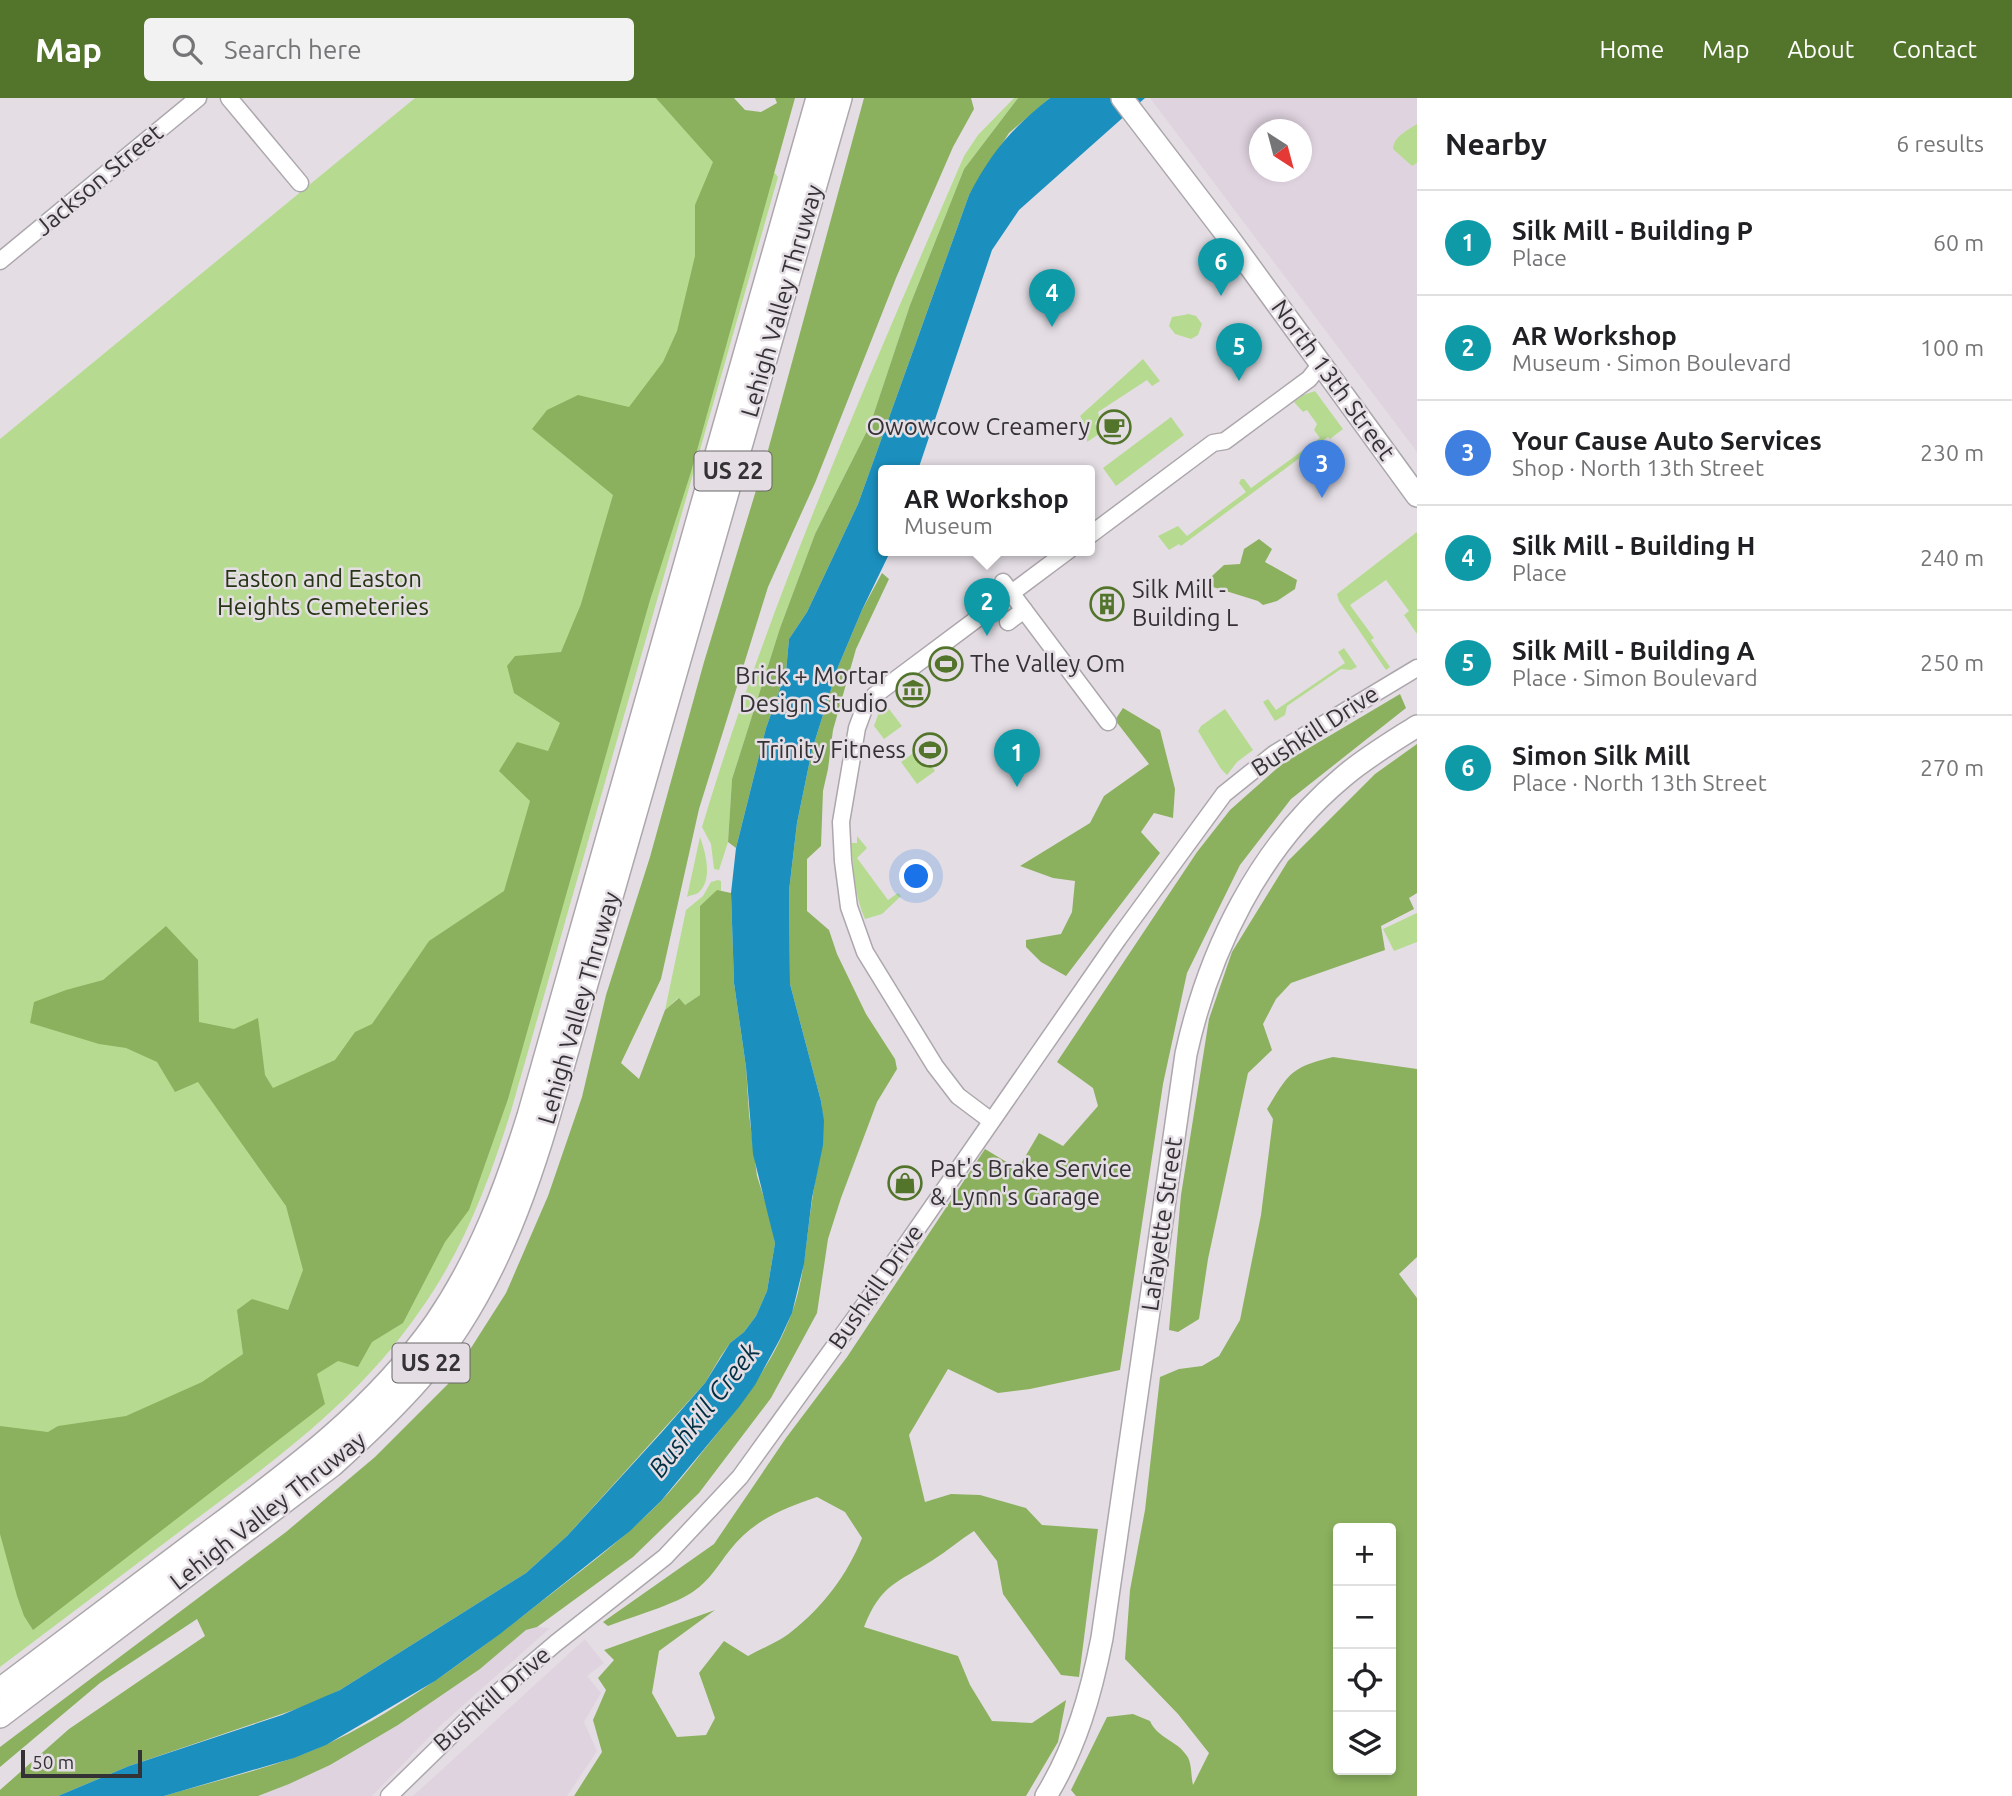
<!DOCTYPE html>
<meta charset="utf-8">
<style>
body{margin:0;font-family:Ubuntu,sans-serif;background:#f2f2f2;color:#202124}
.controls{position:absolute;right:21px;bottom:21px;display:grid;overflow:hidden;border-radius:7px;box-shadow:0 4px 10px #0003}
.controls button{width:63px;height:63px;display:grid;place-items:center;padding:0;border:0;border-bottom:2px solid #e0e0e0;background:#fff;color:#202124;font:35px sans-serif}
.compass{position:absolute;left:1249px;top:21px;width:63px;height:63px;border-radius:50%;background:#fff;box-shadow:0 4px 10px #0003;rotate:144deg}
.scale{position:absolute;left:21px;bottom:18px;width:121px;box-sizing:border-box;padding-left:7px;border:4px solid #343234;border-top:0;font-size:19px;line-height:24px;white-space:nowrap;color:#343234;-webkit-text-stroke:5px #e4dee4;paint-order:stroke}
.you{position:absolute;left:917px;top:779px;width:24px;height:24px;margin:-18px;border:5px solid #fff;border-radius:50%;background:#1a73e8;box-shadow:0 0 0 10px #1a73e833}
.badge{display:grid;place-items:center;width:46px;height:46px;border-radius:50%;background:#53742b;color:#fff;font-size:23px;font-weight:700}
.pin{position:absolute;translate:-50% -58px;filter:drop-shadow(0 2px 4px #0008)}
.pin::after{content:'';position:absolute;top:37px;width:24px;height:21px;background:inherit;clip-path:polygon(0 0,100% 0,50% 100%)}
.popup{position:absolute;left:878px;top:367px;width:217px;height:91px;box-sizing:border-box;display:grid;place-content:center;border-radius:7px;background:#fff;filter:drop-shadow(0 2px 5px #0005);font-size:23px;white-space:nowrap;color:#757577}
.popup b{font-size:26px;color:#202124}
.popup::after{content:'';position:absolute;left:50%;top:100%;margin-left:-14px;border:14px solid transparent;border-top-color:#fff}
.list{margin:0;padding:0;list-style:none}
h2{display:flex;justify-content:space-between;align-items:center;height:91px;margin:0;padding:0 28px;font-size:30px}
h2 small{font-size:23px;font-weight:400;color:#757577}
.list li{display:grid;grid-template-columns:46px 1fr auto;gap:21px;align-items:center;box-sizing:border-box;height:105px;padding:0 28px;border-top:2px solid #e0e0e0}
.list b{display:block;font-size:26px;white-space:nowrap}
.list p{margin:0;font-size:23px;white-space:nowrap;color:#757577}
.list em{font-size:23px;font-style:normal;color:#757577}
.icon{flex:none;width:38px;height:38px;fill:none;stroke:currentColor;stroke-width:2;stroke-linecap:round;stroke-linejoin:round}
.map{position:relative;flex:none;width:1417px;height:1698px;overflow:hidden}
header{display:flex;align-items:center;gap:42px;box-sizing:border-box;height:98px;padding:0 35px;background:#53742b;color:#fff}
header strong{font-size:33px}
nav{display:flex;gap:38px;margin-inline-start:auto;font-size:24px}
.search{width:490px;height:63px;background:#f2f2f2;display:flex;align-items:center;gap:18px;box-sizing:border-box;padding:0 24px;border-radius:7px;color:#757577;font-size:26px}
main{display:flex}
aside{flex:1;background:#fff}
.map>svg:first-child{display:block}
.built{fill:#dfd3df;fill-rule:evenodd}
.green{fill:#b6db90}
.forest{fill:#8bb15e;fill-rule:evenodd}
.water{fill:#1b90bf}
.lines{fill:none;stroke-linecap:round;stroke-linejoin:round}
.minor-casing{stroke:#aca7ac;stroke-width:19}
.major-casing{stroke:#aca7ac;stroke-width:24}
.highway-casing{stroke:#aca7ac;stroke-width:26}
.minor{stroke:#fff;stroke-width:16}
.major{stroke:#fff;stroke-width:21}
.highway{stroke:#fff;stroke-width:23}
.labels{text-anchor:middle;stroke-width:5;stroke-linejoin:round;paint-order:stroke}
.shield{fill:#e4dee4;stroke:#696669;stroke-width:2}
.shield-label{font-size:23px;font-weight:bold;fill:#343234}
.street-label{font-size:24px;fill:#343234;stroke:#e4dee4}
.poi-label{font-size:24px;fill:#343234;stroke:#e4dee4;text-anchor:end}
.park-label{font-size:24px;fill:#263513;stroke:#e4dee4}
.water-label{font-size:26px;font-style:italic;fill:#002f43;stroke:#e4dee4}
</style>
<header>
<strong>Map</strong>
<div class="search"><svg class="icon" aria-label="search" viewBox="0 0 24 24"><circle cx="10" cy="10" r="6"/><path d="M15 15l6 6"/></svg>Search here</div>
<nav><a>Home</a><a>Map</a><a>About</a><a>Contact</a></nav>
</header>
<main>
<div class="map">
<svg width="1417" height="1698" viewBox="0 0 1417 1698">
<rect width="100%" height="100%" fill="#e4dee4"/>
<g class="built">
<path d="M1150,0H1417V354ZM1260,32H1302V74H1260Z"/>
<polygon points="537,1529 550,1530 441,1627 372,1698 258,1698 289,1686 330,1667 398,1627 480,1571 526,1532"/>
<polygon points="585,1541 604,1565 587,1578 601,1595 584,1624 597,1653 567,1698 413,1698"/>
</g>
<g class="green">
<path d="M415,0H710L778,79L511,1013C489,1084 463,1153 419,1214C360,1300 278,1360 195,1422C130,1471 65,1520 0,1569V341Z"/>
<path d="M1014,0H1018L964,71L910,207L870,327L815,436L780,530L732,681L728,744L719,772L714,771L711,746L702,729C771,498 869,279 964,58L978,37Z"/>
<path d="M1417,26V65L1412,68L1393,51C1394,38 1407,33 1417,26Z"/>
<polygon points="1189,216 1196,218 1202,226 1198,237 1191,241 1175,236 1169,228 1172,219"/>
<polygon points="1143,261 1160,283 1152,288 1147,282 1098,314 1099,319 1095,325 1099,336 1087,344 1087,330 1080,318"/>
<polygon points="1315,293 1343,331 1330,341 1328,339 1181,448 1179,446 1169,452 1158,438 1178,428 1187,438 1246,394 1239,385 1241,381 1244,381 1251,390 1320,340 1314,332 1317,326 1307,312 1303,314 1294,304 1303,297"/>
<polygon points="1171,319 1184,337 1116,388 1103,370"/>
<polygon points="1417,434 1417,536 1404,517 1409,513 1386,482 1350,507 1374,540 1371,542 1390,569 1386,572 1339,503 1337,496"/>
<polygon points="1344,550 1357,569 1351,572 1341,571 1287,608 1285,617 1275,623 1263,604 1268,601 1276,612 1345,565 1338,554"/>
<polygon points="886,607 902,628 884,641 874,628 879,614"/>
<polygon points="1225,611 1253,652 1237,664 1227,677 1221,671 1198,633 1201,628"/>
<polygon points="919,651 935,673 917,686 901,664"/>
<path d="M857,738L867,750L857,760L888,802L898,795L901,798L882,816L865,821C855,800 853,769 851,745H857Z"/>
<path d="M700,739C705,753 714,782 698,795C695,797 690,797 687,799Z"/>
<polygon points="718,782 721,783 721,793 717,793 700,808 700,897 685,907 678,900 665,912 686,812 703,798 711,784"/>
<polygon points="1417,815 1417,844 1394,853 1383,831"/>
</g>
<g class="forest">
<polygon points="656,0 734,0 745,12 761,14 777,5 775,0 795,0 691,374 650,502 508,1001 469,1112 445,1144 403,1225 372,1244 358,1269 338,1263 317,1276 325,1306 33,1532 24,1518 17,1498 0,1436 0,1328 48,1334 58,1328 126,1318 202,1284 243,1256 237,1212 252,1201 288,1212 303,1172 286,1108 198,984 175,994 157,964 126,950 99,946 30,925 34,904 66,892 103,882 166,828 198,862 199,924 234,931 258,920 265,977 273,990 335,962 355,934 372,926 429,843 504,793 530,703 499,673 517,644 548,653 560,625 514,595 507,568 515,558 561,554 581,506 613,397 532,331 547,312 578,297 629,309 663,264 677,233 695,158 695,107 713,64"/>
<polygon points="864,0 971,0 974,11 953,49 896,180 815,385 768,489 699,711 661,881 621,965 639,981 665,912 679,900 685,907 700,897 700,808 717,792 731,795 734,885 746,969 749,1016 757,1078 771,1122 775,1145 767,1193 756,1218 744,1234 730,1245 721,1258 705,1285 567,1438 526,1475 340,1592 311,1606 129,1668 58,1698 0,1698 0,1692 69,1631 205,1538 197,1521 100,1585 0,1669 0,1649 286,1434 375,1359 448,1286 506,1195 548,1098 582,999 606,897 650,759 704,564 767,356"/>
<polygon points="1018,0 1050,0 1009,35 969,97 858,406 807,514 789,541 786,574 766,630 736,750 728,744 732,681 780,530 815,436 870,327 910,207 964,71"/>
<polygon points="1259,441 1272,451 1265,464 1297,482 1295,491 1277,503 1263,507 1258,503 1213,489 1212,478 1224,467 1240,466 1244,451"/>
<path d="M882,475L889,481L856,551L833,632L828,671L823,693L821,748L807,761V813L829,832L837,856L866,916L895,961L897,971L877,1004L841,1100L828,1141L817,1215L771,1300L699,1395L633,1459L537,1529L526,1532L480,1571L398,1627L330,1667L289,1686L258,1698H164C217,1682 274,1670 325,1647C392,1617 466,1562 524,1517C570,1481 617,1447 658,1406C679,1385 697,1360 716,1337C746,1300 774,1262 791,1217C805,1180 806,1141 812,1103C817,1068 826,1038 821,1003L790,886L789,793L797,725L812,652L838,569L862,512Z"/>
<path d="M1400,596L1406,610L1291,701L1240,767L1187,875L1163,986L1120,1272L1030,1291L998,1295L948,1271L909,1337L925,1404L951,1396L980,1397L1026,1410L1042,1427L1098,1431L1079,1579L1061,1577L1003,1496L997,1463L974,1433C960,1442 947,1453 933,1462C897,1485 881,1486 864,1529L958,1558L970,1587L992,1623L1032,1625L1066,1602L1058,1644L1026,1698H574L602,1654L593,1622L606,1592L598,1580L614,1562L604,1552L715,1512L659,1553L652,1595L677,1639L706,1637L715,1620L699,1575L724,1543L748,1558C762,1550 779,1544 791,1534C823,1509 847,1477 862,1440L845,1414L817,1399C784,1410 752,1423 730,1452C718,1467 710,1482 694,1493C679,1505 629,1520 608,1528L603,1524L714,1446L786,1340L847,1259L985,1051L1018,1071L1039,1035L1063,1048L1098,1008L1093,990L1057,964L1197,754L1230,712L1282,666Z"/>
<polygon points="1123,610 1160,632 1175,691 1173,720 1154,715 1141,734 1160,755 1066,878 1041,864 1026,849 1026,842 1061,836 1072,814 1075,783 1053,780 1020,768 1090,725 1104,698 1149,666 1115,622"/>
<polygon points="1417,646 1417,795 1409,800 1414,811 1381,828 1385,852 1291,885 1276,901 1263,926 1272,952 1248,975 1208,1161 1199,1221 1178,1234 1169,1232 1181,1097 1209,921 1232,854 1288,763 1375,676"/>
<path d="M1333,959L1417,971V1159L1399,1176L1417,1200V1698H1076L1071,1692L1107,1619L1133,1616L1150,1623C1158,1641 1177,1642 1187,1658C1192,1665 1191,1679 1193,1687L1209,1655L1178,1616L1125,1561L1130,1492L1145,1412L1160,1279L1179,1271L1202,1268L1219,1258L1240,1222L1261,1117L1273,1021L1267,1011C1289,975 1291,969 1333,959ZM1338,1430H1391V1672H1338Z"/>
</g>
<path class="water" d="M1050,0H1145L1019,112L992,152L918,372H884V452H891L862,512L838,569L812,652L797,725L789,793L790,886L821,1003L824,1023L823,1047L812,1100L804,1166L792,1215L780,1241L755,1287L739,1309L661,1403L630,1433L500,1536L435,1583L326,1647L294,1660L164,1698H58L129,1668L282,1617L340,1592L526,1475L567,1438L662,1334L705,1285L730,1245L744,1234L756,1218L767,1193L775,1145L753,1056L746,969L734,885L731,795L736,750L766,630L786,574L789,541L807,514L858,406L969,97C992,53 1011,31 1050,0Z"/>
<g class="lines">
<defs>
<g id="minor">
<polyline points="229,0 300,85"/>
<polyline points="0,163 198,0"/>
<polyline points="1090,437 1213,345 1225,343 1309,281 1321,266"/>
<polyline points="1003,484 1108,624"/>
<polyline points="1008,524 1024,512"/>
<polyline points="990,1022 958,998 935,968 865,854 849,809 843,763 841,724 857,630 864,611 875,597 1069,452"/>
<polyline points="389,1698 475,1614 556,1545 665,1459 740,1379 865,1206 1118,841 1224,696 1274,656 1417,570"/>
</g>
<g id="major">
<polyline points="1122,0 1229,140 1417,398"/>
<path d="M1046,1698C1076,1649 1091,1596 1102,1540L1186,956C1209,852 1259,749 1343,679C1365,660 1392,644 1417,628"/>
</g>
<g id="highway">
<path d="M0,1592C68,1541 136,1490 203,1439C289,1375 374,1313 436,1225C480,1161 506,1091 529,1018L818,0"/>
<path d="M0,1618L332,1367C363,1339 393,1311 420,1280C484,1205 519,1116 547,1022L840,0"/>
</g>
</defs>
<use href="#minor" class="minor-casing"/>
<use href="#major" class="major-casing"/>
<use href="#highway" class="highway-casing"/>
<use href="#minor" class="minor"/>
<use href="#major" class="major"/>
<use href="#highway" class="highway"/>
</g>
<defs>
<symbol id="cafe-ring" viewBox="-11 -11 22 22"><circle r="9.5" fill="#e4dee4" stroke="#53742b" stroke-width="1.5"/><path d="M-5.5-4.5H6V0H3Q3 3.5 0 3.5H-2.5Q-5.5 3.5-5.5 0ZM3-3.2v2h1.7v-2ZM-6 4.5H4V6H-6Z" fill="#53742b"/></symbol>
<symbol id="building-ring" viewBox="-11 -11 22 22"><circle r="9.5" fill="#e4dee4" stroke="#53742b" stroke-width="1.5"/><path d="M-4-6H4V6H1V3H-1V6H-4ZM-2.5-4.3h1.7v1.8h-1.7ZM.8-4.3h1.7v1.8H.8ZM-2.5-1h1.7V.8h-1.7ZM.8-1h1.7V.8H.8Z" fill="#53742b"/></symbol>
<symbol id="stadium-ring" viewBox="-11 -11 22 22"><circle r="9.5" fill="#e4dee4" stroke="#53742b" stroke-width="1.5"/><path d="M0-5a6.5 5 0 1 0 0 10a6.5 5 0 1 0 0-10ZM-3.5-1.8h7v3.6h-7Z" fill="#53742b"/></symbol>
<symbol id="museum-ring" viewBox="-11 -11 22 22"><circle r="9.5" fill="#e4dee4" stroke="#53742b" stroke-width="1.5"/><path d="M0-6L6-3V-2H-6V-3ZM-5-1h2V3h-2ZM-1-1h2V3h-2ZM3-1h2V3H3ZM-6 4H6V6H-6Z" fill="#53742b"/></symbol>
<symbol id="shop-ring" viewBox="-11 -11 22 22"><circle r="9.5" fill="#e4dee4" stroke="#53742b" stroke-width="1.5"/><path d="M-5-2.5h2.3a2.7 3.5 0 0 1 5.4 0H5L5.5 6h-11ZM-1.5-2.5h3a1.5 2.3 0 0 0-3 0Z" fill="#53742b"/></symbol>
</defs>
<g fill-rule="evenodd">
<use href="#cafe-ring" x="1095" y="310" width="38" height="38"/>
<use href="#building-ring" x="1088" y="487" width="38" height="38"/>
<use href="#stadium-ring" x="927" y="547" width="38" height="38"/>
<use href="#museum-ring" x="894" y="573" width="38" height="38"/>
<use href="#stadium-ring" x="911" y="633" width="38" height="38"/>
<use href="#shop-ring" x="886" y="1066" width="38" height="38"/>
</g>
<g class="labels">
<g class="shield">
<rect x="694.5" y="353.5" width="77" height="39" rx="5"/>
<rect x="392.5" y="1245.5" width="77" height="39" rx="5"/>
</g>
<g class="shield-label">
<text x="733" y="381">US 22</text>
<text x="431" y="1273">US 22</text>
</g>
<g class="street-label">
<text transform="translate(99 82) rotate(-40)" y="8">Jackson Street</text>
<text transform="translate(782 203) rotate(-74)" y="8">Lehigh Valley Thruway</text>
<text transform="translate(1333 282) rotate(54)" y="8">North 13th Street</text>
<text transform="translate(1315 633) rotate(-33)" y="8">Bushkill Drive</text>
<text transform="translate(579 910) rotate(-74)" y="8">Lehigh Valley Thruway</text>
<text transform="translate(1162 1126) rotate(-82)" y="8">Lafayette Street</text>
<text transform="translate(876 1189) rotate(-55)" y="8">Bushkill Drive</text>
<text transform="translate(268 1413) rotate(-38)" y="8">Lehigh Valley Thruway</text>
<text transform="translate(492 1601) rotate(-41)" y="8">Bushkill Drive</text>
</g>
<g class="poi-label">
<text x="1090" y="337">Owowcow Creamery</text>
<text x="1132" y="500" text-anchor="start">Silk Mill -<tspan x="1132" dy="28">Building L</tspan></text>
<text x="970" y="574" text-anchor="start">The Valley Om</text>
<text x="888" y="586">Brick + Mortar<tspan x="888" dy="28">Design Studio</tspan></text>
<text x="906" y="660">Trinity Fitness</text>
<text x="930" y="1079" text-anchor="start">Pat's Brake Service<tspan x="930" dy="28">&amp; Lynn's Garage</tspan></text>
</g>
<g class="park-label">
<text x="323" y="489">Easton and Easton<tspan x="323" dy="28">Heights Cemeteries</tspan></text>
</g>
<g class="water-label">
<text transform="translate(704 1312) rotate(-52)" y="9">Bushkill Creek</text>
</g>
</g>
</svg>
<div class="controls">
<button>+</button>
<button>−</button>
<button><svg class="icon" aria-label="locate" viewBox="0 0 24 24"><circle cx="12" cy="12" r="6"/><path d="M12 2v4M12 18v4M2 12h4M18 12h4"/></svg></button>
<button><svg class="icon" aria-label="layers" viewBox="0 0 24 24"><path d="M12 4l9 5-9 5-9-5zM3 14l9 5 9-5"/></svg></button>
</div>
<svg class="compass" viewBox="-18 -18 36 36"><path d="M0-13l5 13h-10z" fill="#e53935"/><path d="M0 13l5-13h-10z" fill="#757577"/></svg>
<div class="scale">50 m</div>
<div class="you"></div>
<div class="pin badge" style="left:1017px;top:689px;background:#0f9aa8">1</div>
<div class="pin badge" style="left:987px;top:538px;background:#0f9aa8">2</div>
<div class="popup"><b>AR Workshop</b>Museum</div>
<div class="pin badge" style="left:1322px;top:400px;background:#3f7fe0">3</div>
<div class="pin badge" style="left:1052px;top:229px;background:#0f9aa8">4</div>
<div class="pin badge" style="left:1239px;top:283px;background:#0f9aa8">5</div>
<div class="pin badge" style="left:1221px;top:198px;background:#0f9aa8">6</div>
</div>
<aside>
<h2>Nearby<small>6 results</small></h2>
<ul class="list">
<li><span class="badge" style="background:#0f9aa8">1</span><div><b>Silk Mill - Building P</b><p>Place</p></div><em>60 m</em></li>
<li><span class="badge" style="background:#0f9aa8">2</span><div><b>AR Workshop</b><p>Museum · Simon Boulevard</p></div><em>100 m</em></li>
<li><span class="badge" style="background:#3f7fe0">3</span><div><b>Your Cause Auto Services</b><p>Shop · North 13th Street</p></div><em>230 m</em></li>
<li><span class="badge" style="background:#0f9aa8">4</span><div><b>Silk Mill - Building H</b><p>Place</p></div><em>240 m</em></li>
<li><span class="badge" style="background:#0f9aa8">5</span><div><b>Silk Mill - Building A</b><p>Place · Simon Boulevard</p></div><em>250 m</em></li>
<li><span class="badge" style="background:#0f9aa8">6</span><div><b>Simon Silk Mill</b><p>Place · North 13th Street</p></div><em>270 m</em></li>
</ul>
</aside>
</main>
